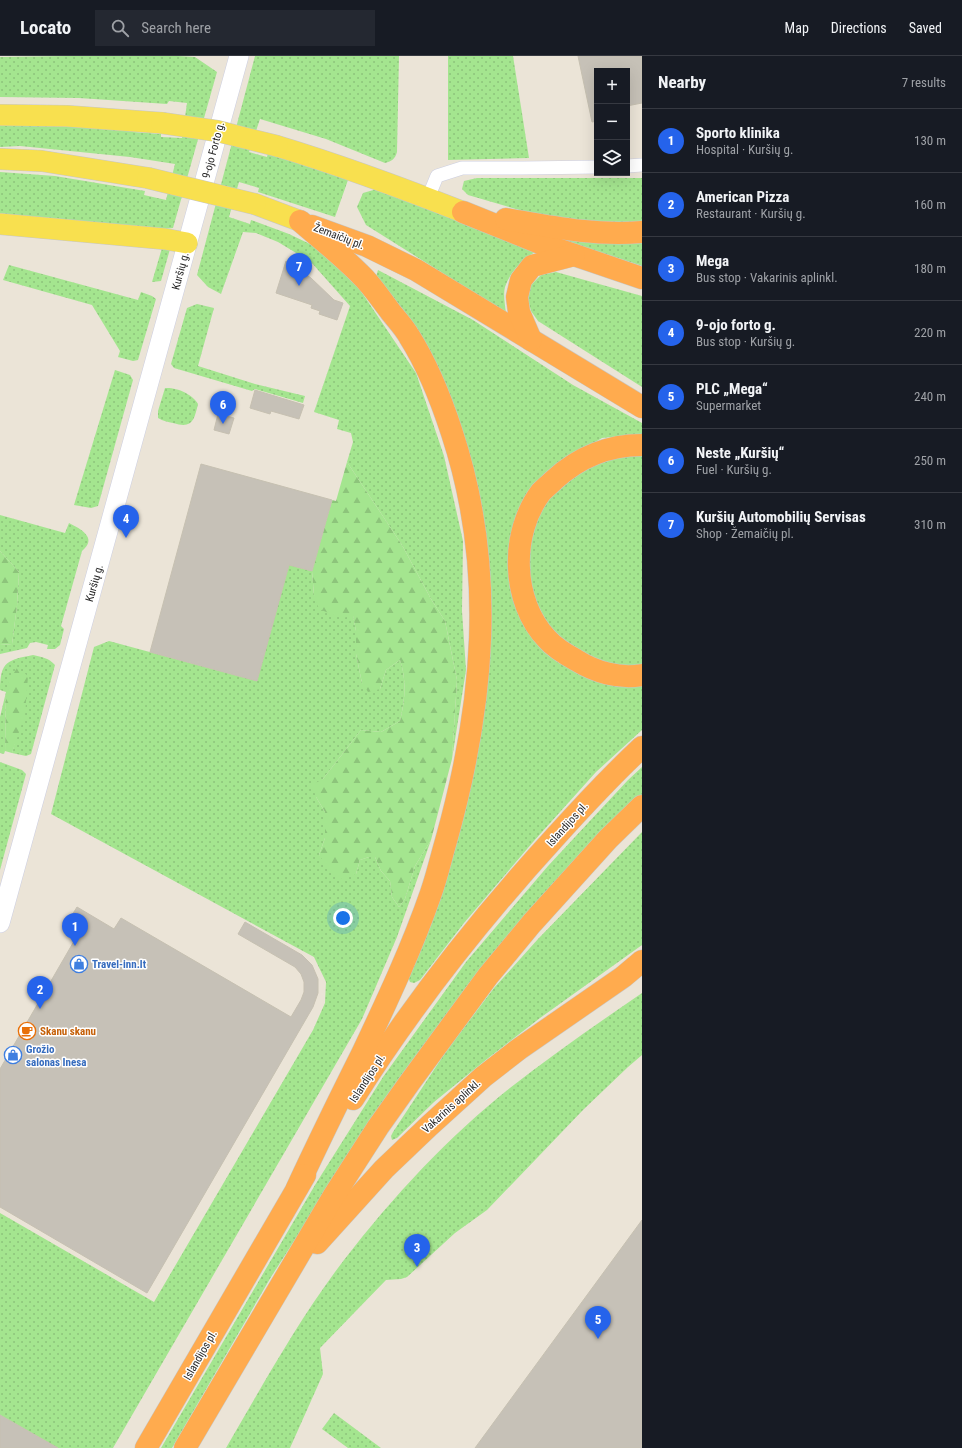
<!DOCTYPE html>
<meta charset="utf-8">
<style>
body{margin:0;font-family:"Roboto Condensed",sans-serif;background:#242831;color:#f1f3f6}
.controls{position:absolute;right:12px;top:12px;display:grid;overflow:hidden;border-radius:0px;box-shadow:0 4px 16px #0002}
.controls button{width:36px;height:36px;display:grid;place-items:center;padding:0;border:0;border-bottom:1px solid #363941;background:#171b24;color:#f1f3f6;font:20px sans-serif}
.you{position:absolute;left:343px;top:862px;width:14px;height:14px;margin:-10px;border:3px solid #fff;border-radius:50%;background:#1a73e8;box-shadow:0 0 0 6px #1a73e833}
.badge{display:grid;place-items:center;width:26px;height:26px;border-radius:50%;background:#2563eb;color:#fff;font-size:13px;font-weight:700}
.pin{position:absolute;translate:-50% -33px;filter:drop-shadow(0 1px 2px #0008)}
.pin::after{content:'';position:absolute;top:21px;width:14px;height:12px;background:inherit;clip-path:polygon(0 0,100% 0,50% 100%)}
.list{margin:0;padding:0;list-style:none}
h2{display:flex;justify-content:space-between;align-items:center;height:52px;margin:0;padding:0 16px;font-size:17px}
h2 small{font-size:13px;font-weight:400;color:#9ea1a6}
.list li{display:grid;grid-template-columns:26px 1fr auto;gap:12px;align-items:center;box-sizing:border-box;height:64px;padding:0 16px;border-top:1px solid #363941}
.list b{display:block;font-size:15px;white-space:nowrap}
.list p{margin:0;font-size:13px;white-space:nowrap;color:#9ea1a6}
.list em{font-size:13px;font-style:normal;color:#9ea1a6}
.icon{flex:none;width:22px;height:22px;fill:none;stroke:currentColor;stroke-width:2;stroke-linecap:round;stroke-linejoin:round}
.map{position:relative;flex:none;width:642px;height:1392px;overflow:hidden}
header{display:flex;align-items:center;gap:24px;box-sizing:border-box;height:56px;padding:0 20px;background:#171b24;border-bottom:1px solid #363941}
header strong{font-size:19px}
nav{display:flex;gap:22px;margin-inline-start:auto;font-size:14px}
.search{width:280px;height:36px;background:#242831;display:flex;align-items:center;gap:10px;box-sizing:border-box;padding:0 14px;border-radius:0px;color:#9ea1a6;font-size:15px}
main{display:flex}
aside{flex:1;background:#171b24}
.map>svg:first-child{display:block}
.grass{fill:url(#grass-dots)}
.forest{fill:url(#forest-firs)}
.building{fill:#c6c1b7;stroke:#c6c0b1}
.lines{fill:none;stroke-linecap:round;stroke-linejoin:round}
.street-casing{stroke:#cccee1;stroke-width:14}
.secondary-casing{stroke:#cccee1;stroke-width:20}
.primary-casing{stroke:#c7c7c7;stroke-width:22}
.highway-casing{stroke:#c7c7c7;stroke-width:23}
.street{stroke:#fff;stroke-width:13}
.secondary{stroke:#fff;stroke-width:19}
.primary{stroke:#f8e04f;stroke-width:21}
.highway{stroke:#ffab4e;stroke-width:22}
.primary-bridge-casing{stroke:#c7c7c7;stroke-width:22;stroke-linecap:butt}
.primary-bridge{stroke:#f8e04f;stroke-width:21}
.labels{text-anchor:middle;stroke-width:3;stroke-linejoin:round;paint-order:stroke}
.street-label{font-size:11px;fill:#272727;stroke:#fff}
.shop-label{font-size:11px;font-weight:bold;fill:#366cbe;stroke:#fff;text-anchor:start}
.food-label{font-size:11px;font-weight:bold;fill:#c56008;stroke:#fff;text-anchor:start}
</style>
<header>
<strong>Locato</strong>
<div class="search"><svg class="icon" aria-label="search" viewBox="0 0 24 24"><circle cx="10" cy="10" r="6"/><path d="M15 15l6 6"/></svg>Search here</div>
<nav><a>Map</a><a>Directions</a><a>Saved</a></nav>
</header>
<main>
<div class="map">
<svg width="642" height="1392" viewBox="0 0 642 1392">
<defs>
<pattern id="grass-dots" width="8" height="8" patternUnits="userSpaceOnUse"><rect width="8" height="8" fill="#a4e58f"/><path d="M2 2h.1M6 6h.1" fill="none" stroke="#8dc47b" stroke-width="1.8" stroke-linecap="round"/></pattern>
<pattern id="forest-firs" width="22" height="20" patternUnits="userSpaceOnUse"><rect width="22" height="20" fill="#a4e58f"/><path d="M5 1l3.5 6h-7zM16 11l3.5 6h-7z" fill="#8dc47b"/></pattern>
</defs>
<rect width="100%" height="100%" fill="#ebe4d7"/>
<g class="grass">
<polygon points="67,0 178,0 195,1 217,16 173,172 163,173 0,161 0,116 55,120 145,135 144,139 166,144 175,108 130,101 20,90 0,91 0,67 134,73 133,76 161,78 161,81 182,82 187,47 169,45 167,48 79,42 0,41 0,1"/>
<path d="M255,0H399L397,96C395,103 392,105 385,107L326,83L260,63L249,96L267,101L268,97L348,124L335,161L258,136L259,132L239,126L229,161L250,168L251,164L289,178L312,189L350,219L416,317L444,400L463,485L462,555L466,614L452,703L457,624L445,565L431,543L402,489L347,406L353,386L351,377L337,373L339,364L314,356L350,250L311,206L278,186L256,177L243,176L221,238L208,231L197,219Z"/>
<polygon points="448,0 513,0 529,102 448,104"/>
<polygon points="477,122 642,122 642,170 550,163 468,139 462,133 464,125"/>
<path d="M377,133L480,173L535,196C522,204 510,216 505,231C503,238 505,249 506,257L366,169L357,151L363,137Z"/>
<polygon points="642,182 642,210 568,186 564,183"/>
<polygon points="162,192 170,193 161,225 152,226"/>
<polygon points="9,209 138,244 141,236 152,240 156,243 138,304 133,305 118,301 120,295 92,249 3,224"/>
<polygon points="378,214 473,264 573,329 642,367 642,378 602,382 566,404 513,494 544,588 642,627 642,674 596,716 533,786 464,867 420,924 414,927 410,926 408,921 454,791 482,467 376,221"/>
<polygon points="556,216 642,240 642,331 538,265 531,255 528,244 531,229 541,219"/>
<polygon points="197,248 214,252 198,310 255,328 305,340 303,347 255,333 252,335 174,312 171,308 187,252"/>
<polygon points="115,314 130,319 133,324 98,450 91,452 74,449"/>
<path d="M165,332C176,331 193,338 198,348C194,365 192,373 173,367C168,366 163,365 158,362V355Z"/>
<polygon points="642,399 642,613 585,604 552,576 527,529 533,464 566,421 608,403"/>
<path d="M0,459L65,477L69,467C81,473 98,482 82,495L61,570L64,573L60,589L55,593H47L48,589L36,586L30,587L27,592L0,598V589L12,588L17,550L19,516L0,495Z"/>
<path d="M289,509L312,515L314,539L353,559L356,575V598L362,627L380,633L386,614L400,604C407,625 405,643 400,665L381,676L361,674L323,723L316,741L325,756V782L319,799L356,818L360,804L369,801H375L381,815L390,825L392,841L399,851L405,843L415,810L431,784L397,881L362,963L113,1392H58L0,1359V1157L154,1246L313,974L325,947L326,926L314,901L51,758L94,591L109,585L257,625Z"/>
<path d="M33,599C42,601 49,602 55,609L31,698L26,700L12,697L15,686L6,636L5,695L4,698L0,697V661L6,636L0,634C0,605 8,604 33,599Z"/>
<polygon points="0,706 22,714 26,718 0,814"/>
<polygon points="642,711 642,739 598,783 346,1104 271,1221 172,1392 161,1392 315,1129 383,1021 466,906 548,810 628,724"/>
<polygon points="642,776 642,889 540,962 487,1003 434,1046 397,1082 392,1084 391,1080 393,1076 447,994 494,932 538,883"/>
<path d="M642,937V999L628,1011L583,1054L487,1154L455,1177L407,1221L401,1223L386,1224L320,1292L323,1318L290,1392H226C261,1332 294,1272 335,1216C383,1152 438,1091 500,1040C546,1003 594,970 642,937Z"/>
<polygon points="334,1357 381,1392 348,1392 322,1373"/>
</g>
<g class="forest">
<path d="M347,406L402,489L431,543L445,565L457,624L452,703L431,784L415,810L405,843L399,851L392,841L390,825L381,815L375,801H369L360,804L356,818L343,824L330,814L319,799L325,782V756L316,741L312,729L323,723L361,674L381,676L400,665C405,644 407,625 400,604L386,614L380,633L368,636L362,627L356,598V575L353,560L341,562L319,553L314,539L312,515L332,444L336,445Z"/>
<polygon points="0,495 19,516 17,550 12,588 0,589"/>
<polygon points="17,612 28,620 25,658 12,697 5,695 6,636 9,625"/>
</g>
<g class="building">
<polygon points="578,0 642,0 642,47 627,50 627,15 597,15 597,65 592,66"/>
<polygon points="286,205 311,222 334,244 343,247 337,264 319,258 320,255 311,252 312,249 276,237"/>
<polygon points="255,334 304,349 299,363 271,355 270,358 250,352"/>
<polygon points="218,358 234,362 229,378 214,374"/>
<polygon points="201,408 332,444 312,515 289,509 257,625 150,596"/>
<polygon points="77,851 114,873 121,862 291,961 301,944 304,936 304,926 301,918 295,911 238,878 245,866 302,899 312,909 318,923 318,937 313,951 147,1237 0,1151 0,1013 77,880 64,872"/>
<polygon points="642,1164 642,1392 475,1392"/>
<polygon points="0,1359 58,1392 0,1392"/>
</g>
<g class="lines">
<defs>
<g id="street">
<polyline points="627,110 642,109"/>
<polyline points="428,142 437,120 462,112 523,112 597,111"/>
</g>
<polyline id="secondary" points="0,867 239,0"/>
<g id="primary">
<polyline points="0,59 67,60 162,67"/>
<path d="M277,90C340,109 402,132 463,156"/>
<polyline points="0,103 42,105 148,122"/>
<polyline points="255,148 300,165"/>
<polyline points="0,168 165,183 187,187"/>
</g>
<g id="highway">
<polyline points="463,156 545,189 642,222"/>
<path d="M506,163C552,171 595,180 642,176"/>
<polyline points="312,170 367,190 416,214 642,351"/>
<polyline points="531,284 519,256 517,241 521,224 532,210 574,199"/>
<path d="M642,389C609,389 579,401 554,424C550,428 545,432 541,436C510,477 511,545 547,583C555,592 565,598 576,604C595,616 619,623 642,619"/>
<path d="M353,1043C412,949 481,862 556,780C584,749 612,719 642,691"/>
<path d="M297,1132C318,1087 340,1042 362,998C387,945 412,892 431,837C437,820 441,802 446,785C484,649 497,514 452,377C441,343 428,310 409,280C404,271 396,263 390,255C380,242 371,228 360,218C341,199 320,182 300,165"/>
<polyline points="317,1187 384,1113 429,1070 483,1021 519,993 623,921 642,905"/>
<polyline points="146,1392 305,1119"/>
<polyline points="185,1392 333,1141 378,1071 410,1026 488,920 532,867 608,783 642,750"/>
</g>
</defs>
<use href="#street" class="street-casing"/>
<use href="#secondary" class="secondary-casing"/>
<use href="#primary" class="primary-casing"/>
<use href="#highway" class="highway-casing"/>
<use href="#street" class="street"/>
<use href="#secondary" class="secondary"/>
<use href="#primary" class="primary"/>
<use href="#highway" class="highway"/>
<defs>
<g id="primary-bridge">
<polyline points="162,67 217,75 277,90"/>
<polyline points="148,122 255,148"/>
</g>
</defs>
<use href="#primary-bridge" class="primary-bridge-casing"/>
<use href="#primary-bridge" class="primary-bridge"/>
</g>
<defs>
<symbol id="shop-ring" viewBox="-11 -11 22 22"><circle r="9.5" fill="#fff" stroke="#3f7fe0" stroke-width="1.5"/><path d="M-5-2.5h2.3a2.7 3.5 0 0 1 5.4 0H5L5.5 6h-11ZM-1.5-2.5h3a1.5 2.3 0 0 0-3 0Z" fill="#3f7fe0"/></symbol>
<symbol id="cafe-ring" viewBox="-11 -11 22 22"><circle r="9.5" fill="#fff" stroke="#e8710a" stroke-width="1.5"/><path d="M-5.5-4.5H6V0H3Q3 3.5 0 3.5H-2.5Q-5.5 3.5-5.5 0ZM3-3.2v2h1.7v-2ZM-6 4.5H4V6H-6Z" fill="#e8710a"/></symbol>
</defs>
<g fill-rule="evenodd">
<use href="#shop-ring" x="69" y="898" width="20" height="20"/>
<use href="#cafe-ring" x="17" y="965" width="20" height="20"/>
<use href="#shop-ring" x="3" y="989" width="20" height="20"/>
</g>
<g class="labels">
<g class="street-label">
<text transform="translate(213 94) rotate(-75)" y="4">9-ojo Forto g.</text>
<text transform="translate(339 180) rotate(21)" y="4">Žemaičių pl.</text>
<text transform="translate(180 215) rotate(-75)" y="4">Kuršių g.</text>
<text transform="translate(94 527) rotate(-74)" y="4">Kuršių g.</text>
<text transform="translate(567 768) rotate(-48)" y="4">Islandijos pl.</text>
<text transform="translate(367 1022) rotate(-57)" y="4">Islandijos pl.</text>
<text transform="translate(451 1050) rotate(-42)" y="4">Vakarinis aplinkl.</text>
<text transform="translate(200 1299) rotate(-60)" y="4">Islandijos pl.</text>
</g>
<g class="shop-label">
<text x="92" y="912">Travel-inn.lt</text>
<text x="26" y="997">Grožio<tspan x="26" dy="13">salonas Inesa</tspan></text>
</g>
<g class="food-label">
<text x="40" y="979">Skanu skanu</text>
</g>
</g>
</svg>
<div class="controls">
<button>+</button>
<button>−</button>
<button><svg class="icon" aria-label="layers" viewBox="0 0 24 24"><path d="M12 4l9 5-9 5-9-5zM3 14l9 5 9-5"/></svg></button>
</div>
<div class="you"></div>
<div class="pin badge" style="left:75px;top:890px">1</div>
<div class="pin badge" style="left:40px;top:953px">2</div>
<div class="pin badge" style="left:417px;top:1211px">3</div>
<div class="pin badge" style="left:126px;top:482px">4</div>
<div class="pin badge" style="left:598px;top:1283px">5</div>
<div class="pin badge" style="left:223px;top:368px">6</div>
<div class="pin badge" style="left:299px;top:230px">7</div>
</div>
<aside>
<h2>Nearby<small>7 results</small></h2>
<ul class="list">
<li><span class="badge">1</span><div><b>Sporto klinika</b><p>Hospital · Kuršių g.</p></div><em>130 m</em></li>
<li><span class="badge">2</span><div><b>American Pizza</b><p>Restaurant · Kuršių g.</p></div><em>160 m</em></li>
<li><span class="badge">3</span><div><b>Mega</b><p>Bus stop · Vakarinis aplinkl.</p></div><em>180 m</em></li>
<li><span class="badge">4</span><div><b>9-ojo forto g.</b><p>Bus stop · Kuršių g.</p></div><em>220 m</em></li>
<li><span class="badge">5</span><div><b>PLC „Mega“</b><p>Supermarket</p></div><em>240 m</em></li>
<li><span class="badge">6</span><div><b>Neste „Kuršių“</b><p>Fuel · Kuršių g.</p></div><em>250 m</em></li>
<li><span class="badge">7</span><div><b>Kuršių Automobilių Servisas</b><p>Shop · Žemaičių pl.</p></div><em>310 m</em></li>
</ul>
</aside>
</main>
